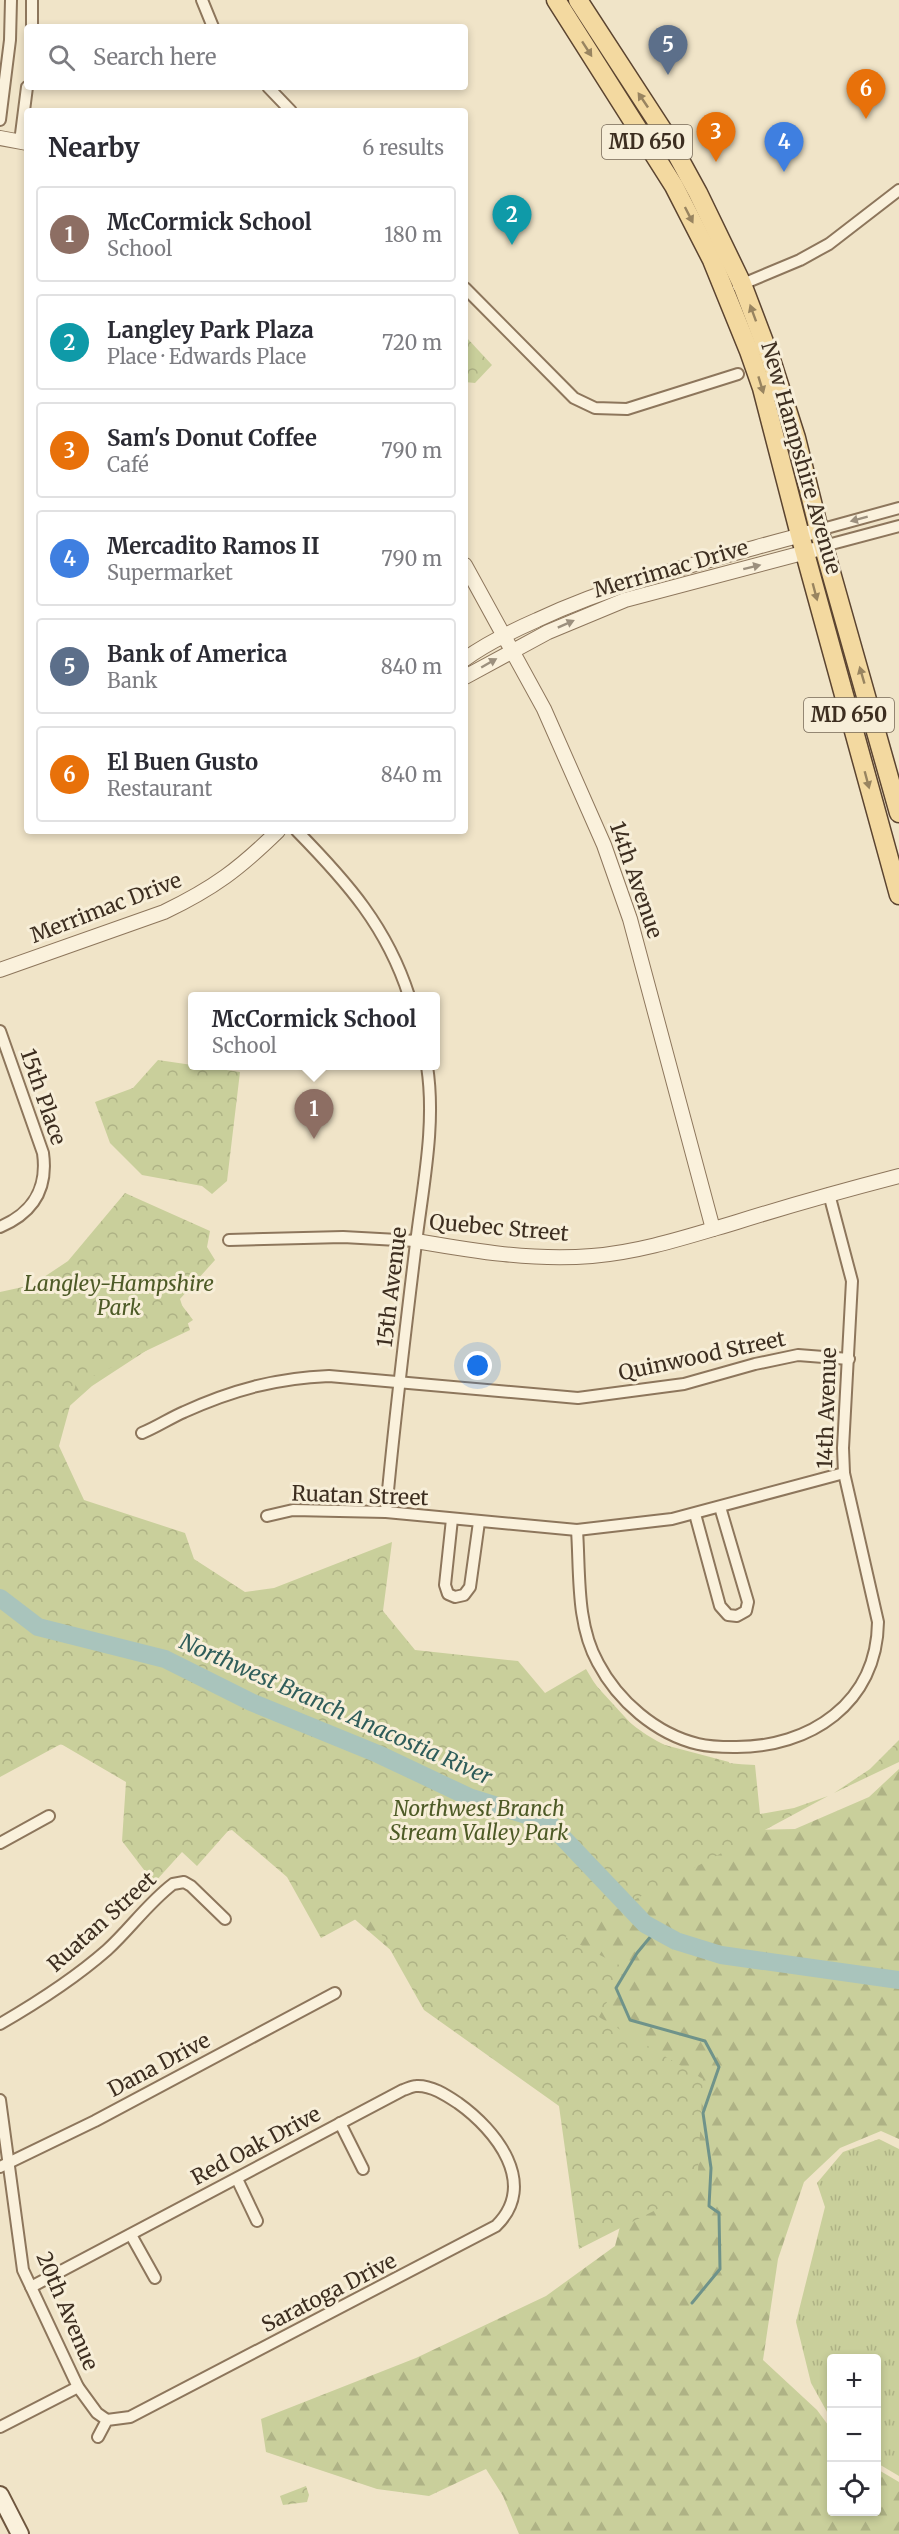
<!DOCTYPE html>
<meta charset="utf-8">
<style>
body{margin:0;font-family:Merriweather,serif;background:#f2f2f3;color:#2b2b33}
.controls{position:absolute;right:18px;bottom:18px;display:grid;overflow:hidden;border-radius:6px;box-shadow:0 3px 9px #0003}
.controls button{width:54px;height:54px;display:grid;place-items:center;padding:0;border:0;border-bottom:2px solid #e1e1e2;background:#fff;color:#2b2b33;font:30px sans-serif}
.you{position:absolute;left:478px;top:1366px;width:21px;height:21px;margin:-15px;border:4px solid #fff;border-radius:50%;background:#1a73e8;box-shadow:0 0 0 9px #1a73e833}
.badge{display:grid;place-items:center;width:39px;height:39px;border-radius:50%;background:#9e2a2b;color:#fff;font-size:20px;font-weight:700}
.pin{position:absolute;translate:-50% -50px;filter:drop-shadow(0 2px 3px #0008)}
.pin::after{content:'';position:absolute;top:32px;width:21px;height:18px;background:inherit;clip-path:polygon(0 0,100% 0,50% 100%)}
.popup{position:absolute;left:188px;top:992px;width:252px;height:78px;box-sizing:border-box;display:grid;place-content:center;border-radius:6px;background:#fff;filter:drop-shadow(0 2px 4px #0005);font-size:20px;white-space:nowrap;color:#7c7c81}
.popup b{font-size:22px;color:#2b2b33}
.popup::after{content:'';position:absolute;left:50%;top:100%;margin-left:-12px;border:12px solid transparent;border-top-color:#fff}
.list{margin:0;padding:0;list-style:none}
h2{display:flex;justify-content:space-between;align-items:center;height:78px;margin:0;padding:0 24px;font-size:26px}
h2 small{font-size:20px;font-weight:400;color:#7c7c81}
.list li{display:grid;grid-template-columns:39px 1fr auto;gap:18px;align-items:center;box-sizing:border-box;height:96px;margin:0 12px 12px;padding:0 12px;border:2px solid #e1e1e2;border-radius:6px}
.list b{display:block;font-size:22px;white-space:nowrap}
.list p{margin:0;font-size:20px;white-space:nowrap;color:#7c7c81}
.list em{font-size:20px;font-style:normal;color:#7c7c81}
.icon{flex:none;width:33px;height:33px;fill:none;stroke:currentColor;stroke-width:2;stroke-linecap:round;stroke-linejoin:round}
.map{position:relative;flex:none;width:899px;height:2534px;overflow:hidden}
.search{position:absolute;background:#fff;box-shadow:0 3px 9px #0003;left:24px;top:24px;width:444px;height:66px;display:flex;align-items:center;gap:15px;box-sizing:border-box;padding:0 21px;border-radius:6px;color:#7c7c81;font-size:22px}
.panel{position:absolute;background:#fff;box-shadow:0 3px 9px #0003;left:24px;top:108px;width:444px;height:726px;border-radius:6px}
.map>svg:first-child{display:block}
.grass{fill:url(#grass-tufts)}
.forest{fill:url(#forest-firs)}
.park{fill:url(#park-crowns)}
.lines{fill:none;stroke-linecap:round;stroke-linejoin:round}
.stream{stroke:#6f938a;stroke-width:3}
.river{stroke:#a9c4bc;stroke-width:18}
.minor-casing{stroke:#8d765c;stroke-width:14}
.tertiary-casing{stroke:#8d765c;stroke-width:16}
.secondary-casing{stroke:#6f573f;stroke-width:20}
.primary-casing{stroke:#5b4430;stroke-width:21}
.minor{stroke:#faf1dc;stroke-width:10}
.tertiary{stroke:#faf1dc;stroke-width:14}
.secondary{stroke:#faf1dc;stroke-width:16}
.primary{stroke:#f3d9a0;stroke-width:18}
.oneway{fill:#988460}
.oneway2{fill:#9c907e}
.labels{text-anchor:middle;stroke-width:6;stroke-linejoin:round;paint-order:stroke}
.shield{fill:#f7eed8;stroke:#756857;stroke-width:1.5}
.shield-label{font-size:20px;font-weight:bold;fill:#3d2e20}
.street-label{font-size:21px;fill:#3d2e20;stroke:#f7eed8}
.park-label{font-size:21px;font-style:italic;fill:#4d5a26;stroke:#f7eed8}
.water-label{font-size:22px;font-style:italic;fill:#2f5d5a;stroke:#f7eed8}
</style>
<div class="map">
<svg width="899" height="2534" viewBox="0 0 899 2534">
<defs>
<pattern id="grass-tufts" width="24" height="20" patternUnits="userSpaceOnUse" patternTransform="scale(1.5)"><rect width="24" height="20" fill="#c9cf9b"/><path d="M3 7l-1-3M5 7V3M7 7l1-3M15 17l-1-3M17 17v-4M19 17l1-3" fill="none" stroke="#aeb285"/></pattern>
<pattern id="forest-firs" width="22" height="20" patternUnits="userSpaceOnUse" patternTransform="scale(1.5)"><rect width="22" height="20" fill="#c9cf9b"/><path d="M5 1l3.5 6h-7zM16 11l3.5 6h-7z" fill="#aeb285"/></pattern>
<pattern id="park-crowns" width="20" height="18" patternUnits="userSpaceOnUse" patternTransform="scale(1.5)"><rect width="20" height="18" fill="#c9cf9b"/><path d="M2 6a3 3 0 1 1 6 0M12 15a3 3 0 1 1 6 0" fill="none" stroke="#aeb285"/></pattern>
</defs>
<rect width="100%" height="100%" fill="#f0e4c8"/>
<polygon class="grass" points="879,2139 899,2149 899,2476 877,2463 876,2358 832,2358 831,2419 811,2383 796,2322 825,2207 817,2183 843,2152"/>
<polygon class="forest" points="118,1221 193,1320 92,1386 45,1428 64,1495 218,1596 371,1644 545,1707 591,1680 646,1740 729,1762 743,1830 795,1829 869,1797 899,1769 899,2139 881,2131 840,2148 804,2182 778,2259 763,2360 817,2410 831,2429 832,2512 876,2512 877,2469 899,2482 899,2534 519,2534 503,2496 486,2469 429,2496 377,2489 266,2452 261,2419 416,2358 546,2296 615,2246 632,2180 620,2101 394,1953 330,1898 239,1827 75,1746 37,1742 42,1290"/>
<g class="park">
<polygon points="467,338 492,365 475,383 465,382"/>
<polygon points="158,1060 240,1072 227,1181 212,1194 202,1186 142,1175 110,1143 95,1102 133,1088"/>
<path d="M125,1193L210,1231L207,1247L215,1260L180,1299L190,1330L76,1384L59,1446L84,1500L185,1533L194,1559L245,1592L274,1588L392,1542L383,1611L415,1650L518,1661L545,1693L586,1669C623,1735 682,1763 755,1765L760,1814L794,1808L828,1796L565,1937L625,1968L599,2017L703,2079L697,2189L579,2249L559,2106L424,2010L369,1912L321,1938L287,1877L232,1830L228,1831L197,1866L182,1852L154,1883L122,1841L126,1782L61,1744L0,1777V1292L32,1285L68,1261Z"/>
<polygon points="899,1740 899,1762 834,1793 870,1769"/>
<polygon points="306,2486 309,2495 307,2502 283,2505 280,2496"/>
</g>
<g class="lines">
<polyline class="stream" points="656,1930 637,1953 616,1988 630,2020 705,2041 719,2067 703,2113 711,2168 709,2206 719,2213 720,2269 692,2303"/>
<polyline class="river" points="0,1598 38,1627 165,1659 251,1702 378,1754 469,1797 548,1822 645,1924 676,1941 721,1955 899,1980"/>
<defs>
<g id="minor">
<polyline points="202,0 213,27"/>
<polyline points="32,27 32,0"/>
<polyline points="268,87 291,111"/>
<polyline points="0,120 10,40 11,0"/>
<polyline points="20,142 27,87"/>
<polyline points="738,286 800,260 829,244 899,190"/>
<polyline points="465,288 574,398 595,408 627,409 738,374"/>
<polyline points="819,530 899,508"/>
<polyline points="824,546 899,526"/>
<path d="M297,831C347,882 387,927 409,996"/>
<path d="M0,1031L43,1153C48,1189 33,1213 0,1227"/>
<polyline points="229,1240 343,1237 416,1241"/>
<path d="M142,1433C157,1427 170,1418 184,1412C232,1390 277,1378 329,1376L578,1398L684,1384L755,1364L798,1355L849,1359"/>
<path d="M386,1512C394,1423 405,1333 416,1243C423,1185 436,1124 427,1066"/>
<polyline points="695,1514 720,1606 728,1615 737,1616 746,1611 748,1602 720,1507"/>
<polyline points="267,1516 293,1510 386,1512 577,1530 672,1519 844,1473"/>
<polyline points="452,1519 445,1585 448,1594 455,1597 464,1595 470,1587 479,1522"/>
<path d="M577,1530C580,1573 576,1624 598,1663C618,1701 656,1734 698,1744C710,1747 722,1747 734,1747C810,1748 877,1703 878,1622L844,1473L843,1448L852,1281L829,1194"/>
<polyline points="0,1843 49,1816"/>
<path d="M0,2024C38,2002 74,1979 107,1950C130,1929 148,1903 173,1884L184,1882L191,1886L225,1919"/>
<polyline points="0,2100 23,2270 78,2387 97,2413 107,2420"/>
<polyline points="340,2123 363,2169"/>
<polyline points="0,2167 95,2121 335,1993"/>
<polyline points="237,2179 257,2221"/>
<polyline points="131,2235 155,2278"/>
<path d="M31,2287L403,2090C407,2089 412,2086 416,2086C431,2085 446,2095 458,2103C496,2130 539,2184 496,2226L130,2417L107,2420L98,2437"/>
<polyline points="0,2427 78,2387"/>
</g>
<g id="tertiary">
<polyline points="0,138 27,143"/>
<polyline points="465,565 544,709 604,845 630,919 713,1229"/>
<path d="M465,659C487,643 512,631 537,620C627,578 724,557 819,530"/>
<polyline points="465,677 548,632 625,600 814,550"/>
<path d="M0,970L164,912C214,888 239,869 278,831"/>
<path d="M416,1241C474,1251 533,1261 592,1256C642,1252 689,1236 737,1222C791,1205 845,1190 899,1176"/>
</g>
<polyline id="secondary" points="0,2495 20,2534"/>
<g id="primary">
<polyline points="556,0 674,186 712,260 749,351 762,388 800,535 899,895"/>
<polyline points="578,0 669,140 698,193 742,284 772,363 796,438 819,530 899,813"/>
</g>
</defs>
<use href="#minor" class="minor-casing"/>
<use href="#tertiary" class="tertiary-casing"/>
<use href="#secondary" class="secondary-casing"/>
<use href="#primary" class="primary-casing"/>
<use href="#minor" class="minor"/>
<use href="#tertiary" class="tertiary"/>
<use href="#secondary" class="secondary"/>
<use href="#primary" class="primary"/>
</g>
<defs><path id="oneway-solid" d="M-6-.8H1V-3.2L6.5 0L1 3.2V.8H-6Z" transform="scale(1.5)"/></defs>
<g class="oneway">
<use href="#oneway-solid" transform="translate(587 49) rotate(57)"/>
<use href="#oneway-solid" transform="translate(643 100) rotate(-124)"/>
<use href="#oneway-solid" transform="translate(689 215) rotate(63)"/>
<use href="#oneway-solid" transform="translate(753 313) rotate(-110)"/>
<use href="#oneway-solid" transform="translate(761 385) rotate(73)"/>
<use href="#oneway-solid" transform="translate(815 592) rotate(75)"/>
<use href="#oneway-solid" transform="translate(862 675) rotate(-106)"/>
<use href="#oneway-solid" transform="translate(867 780) rotate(75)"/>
</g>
<g class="oneway2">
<use href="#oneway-solid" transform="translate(859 519) rotate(165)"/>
<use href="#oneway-solid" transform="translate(752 567) rotate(-14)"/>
<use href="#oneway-solid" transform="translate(566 624) rotate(-24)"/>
<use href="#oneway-solid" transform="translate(489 663) rotate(-30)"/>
</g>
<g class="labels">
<g class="shield">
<rect x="602" y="125" width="90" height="34" rx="4.5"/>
<rect x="804" y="698" width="90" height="34" rx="4.5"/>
</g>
<g class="shield-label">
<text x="647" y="149">MD 650</text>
<text x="849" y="722">MD 650</text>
</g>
<g class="street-label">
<text transform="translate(801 458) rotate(74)" y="7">New Hampshire Avenue</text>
<text transform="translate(671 569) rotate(-16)" y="7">Merrimac Drive</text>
<text transform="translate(636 880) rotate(71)" y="7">14th Avenue</text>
<text transform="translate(106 908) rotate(-21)" y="7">Merrimac Drive</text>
<text transform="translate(43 1097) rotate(71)" y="7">15th Place</text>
<text transform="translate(499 1228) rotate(5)" y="7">Quebec Street</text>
<text transform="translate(392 1287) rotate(-83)" y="7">15th Avenue</text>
<text transform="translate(702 1356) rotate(-12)" y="7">Quinwood Street</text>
<text transform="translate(827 1408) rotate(-88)" y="7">14th Avenue</text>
<text transform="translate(360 1496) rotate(2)" y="7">Ruatan Street</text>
<text transform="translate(102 1922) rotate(-42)" y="7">Ruatan Street</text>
<text transform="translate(159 2065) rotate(-28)" y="7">Dana Drive</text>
<text transform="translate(256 2146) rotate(-28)" y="7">Red Oak Drive</text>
<text transform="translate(329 2293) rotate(-27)" y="7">Saratoga Drive</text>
<text transform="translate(67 2311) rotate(67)" y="7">20th Avenue</text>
</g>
<g class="park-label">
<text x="119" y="1291">Langley-Hampshire<tspan x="119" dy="24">Park</tspan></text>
<text x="479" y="1816">Northwest Branch<tspan x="479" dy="24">Stream Valley Park</tspan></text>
</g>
<g class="water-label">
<text transform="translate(336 1709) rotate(24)" y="8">Northwest Branch Anacostia River</text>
</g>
</g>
</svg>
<div class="controls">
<button>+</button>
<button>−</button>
<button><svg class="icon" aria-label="locate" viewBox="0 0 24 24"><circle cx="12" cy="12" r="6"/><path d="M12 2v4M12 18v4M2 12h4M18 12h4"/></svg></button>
</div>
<div class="you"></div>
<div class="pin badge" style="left:314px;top:1139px;background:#8d6e63">1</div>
<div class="popup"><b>McCormick School</b>School</div>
<div class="pin badge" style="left:512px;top:245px;background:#0f9aa8">2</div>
<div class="pin badge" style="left:716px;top:162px;background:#e8710a">3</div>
<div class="pin badge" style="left:784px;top:172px;background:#3f7fe0">4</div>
<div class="pin badge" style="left:668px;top:75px;background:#5c6f8a">5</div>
<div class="pin badge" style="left:866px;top:119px;background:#e8710a">6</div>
<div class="search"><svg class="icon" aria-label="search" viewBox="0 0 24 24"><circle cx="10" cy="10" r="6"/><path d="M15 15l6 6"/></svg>Search here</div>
<section class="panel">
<h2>Nearby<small>6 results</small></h2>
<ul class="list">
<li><span class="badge" style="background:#8d6e63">1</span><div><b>McCormick School</b><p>School</p></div><em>180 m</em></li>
<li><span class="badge" style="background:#0f9aa8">2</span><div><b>Langley Park Plaza</b><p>Place · Edwards Place</p></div><em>720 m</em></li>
<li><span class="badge" style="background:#e8710a">3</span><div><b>Sam's Donut Coffee</b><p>Café</p></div><em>790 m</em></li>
<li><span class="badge" style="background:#3f7fe0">4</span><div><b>Mercadito Ramos II</b><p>Supermarket</p></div><em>790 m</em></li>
<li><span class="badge" style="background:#5c6f8a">5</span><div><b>Bank of America</b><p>Bank</p></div><em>840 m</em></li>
<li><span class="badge" style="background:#e8710a">6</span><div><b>El Buen Gusto</b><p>Restaurant</p></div><em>840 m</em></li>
</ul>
</section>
</div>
